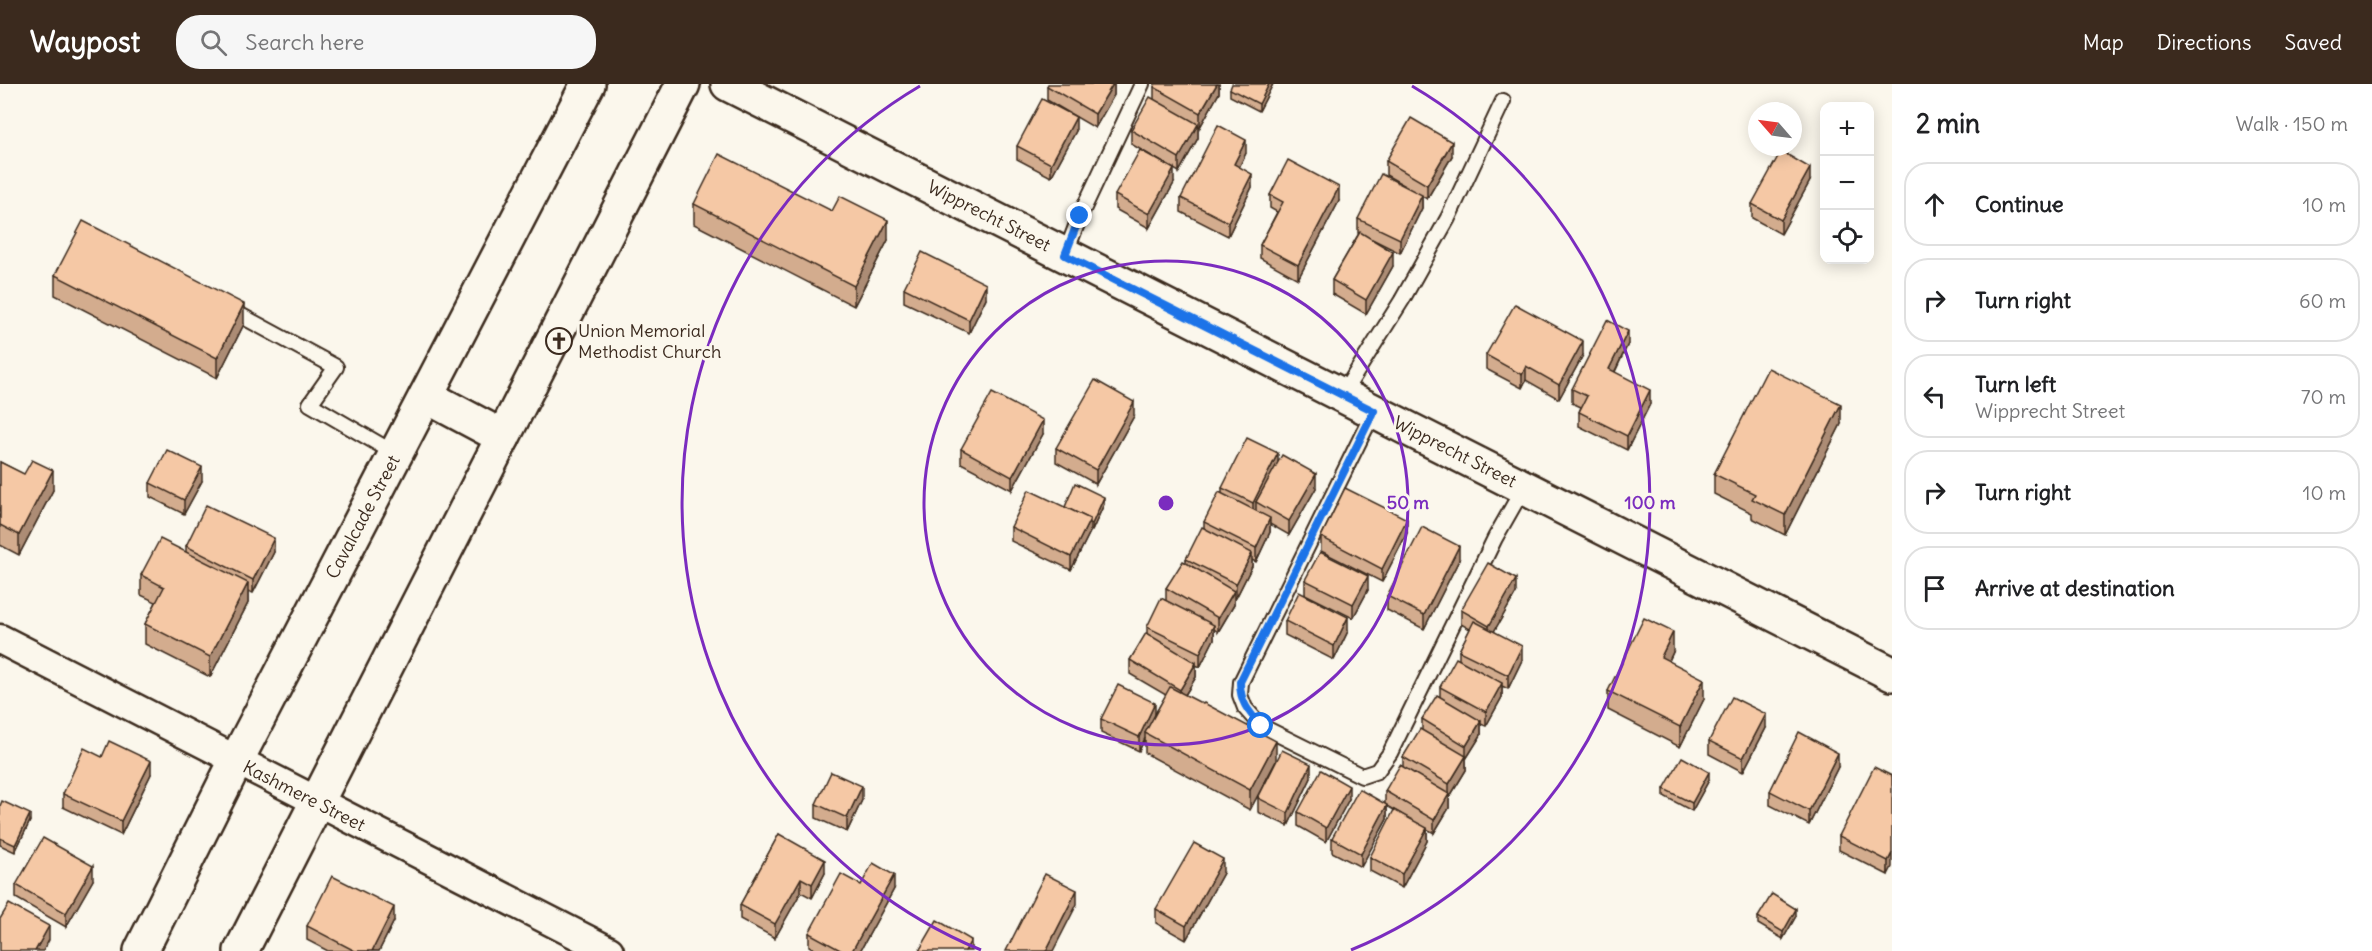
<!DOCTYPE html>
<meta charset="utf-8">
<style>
body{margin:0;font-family:Delius,sans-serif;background:#f6f6f6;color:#202124}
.controls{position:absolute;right:18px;top:18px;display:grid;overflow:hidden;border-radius:12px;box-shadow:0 3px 15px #0003}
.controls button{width:54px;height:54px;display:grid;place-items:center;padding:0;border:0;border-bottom:2px solid #e0e0e0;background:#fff;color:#202124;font:30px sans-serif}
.compass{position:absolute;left:1748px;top:18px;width:54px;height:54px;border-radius:50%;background:#fff;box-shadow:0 3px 15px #0003;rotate:298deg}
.stop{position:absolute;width:18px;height:18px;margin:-14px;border:4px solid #1a73e8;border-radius:50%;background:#fff}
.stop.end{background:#1a73e8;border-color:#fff;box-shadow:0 2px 6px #0008}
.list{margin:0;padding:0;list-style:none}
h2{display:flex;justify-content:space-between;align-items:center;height:78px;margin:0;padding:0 24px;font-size:26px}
h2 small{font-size:20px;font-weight:400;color:#757577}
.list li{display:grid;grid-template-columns:39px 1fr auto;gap:18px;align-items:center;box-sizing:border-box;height:84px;margin:0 12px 12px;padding:0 12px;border:2px solid #e0e0e0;border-radius:24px}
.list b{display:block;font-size:22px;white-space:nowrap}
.list p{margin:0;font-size:20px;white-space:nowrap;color:#757577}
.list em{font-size:20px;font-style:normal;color:#757577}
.icon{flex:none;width:33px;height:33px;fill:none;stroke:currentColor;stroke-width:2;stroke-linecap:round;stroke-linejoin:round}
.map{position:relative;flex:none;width:1892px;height:867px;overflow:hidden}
header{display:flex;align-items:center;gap:36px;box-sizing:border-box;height:84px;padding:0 30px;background:#3b2a1e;color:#fff}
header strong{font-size:28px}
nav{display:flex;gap:33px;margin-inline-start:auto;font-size:21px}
.search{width:420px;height:54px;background:#f6f6f6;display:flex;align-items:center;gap:15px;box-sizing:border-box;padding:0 21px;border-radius:24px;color:#757577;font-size:22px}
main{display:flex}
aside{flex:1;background:#fff}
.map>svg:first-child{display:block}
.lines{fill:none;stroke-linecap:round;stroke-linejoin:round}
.lane-casing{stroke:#3b2a1e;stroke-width:18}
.street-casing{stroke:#3b2a1e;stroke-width:33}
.secondary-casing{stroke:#3b2a1e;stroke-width:38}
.lane{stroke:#fbf7ec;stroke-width:14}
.street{stroke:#fbf7ec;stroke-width:28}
.secondary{stroke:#fbf7ec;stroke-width:33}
.wall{fill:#d3ac8e;stroke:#3b2a1e;stroke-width:1.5}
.shaded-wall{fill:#ac8c74;stroke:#3b2a1e;stroke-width:1.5}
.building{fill:#f5c8a5;stroke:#3b2a1e;stroke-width:1.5}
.route{stroke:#1a73e8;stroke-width:8}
.ring{fill:none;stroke:#7b2cbf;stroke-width:3}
.labels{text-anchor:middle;stroke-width:6;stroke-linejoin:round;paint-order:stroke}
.street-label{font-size:18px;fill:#3b2a1e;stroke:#fbf7ec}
.poi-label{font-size:18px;fill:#3b2a1e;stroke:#fbf7ec;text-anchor:start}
.centre{fill:#7b2cbf;stroke:#fbf7ec;stroke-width:3}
.ring-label{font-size:18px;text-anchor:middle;font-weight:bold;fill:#7b2cbf;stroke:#fbf7ec;stroke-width:6;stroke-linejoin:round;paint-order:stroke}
</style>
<header>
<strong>Waypost</strong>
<div class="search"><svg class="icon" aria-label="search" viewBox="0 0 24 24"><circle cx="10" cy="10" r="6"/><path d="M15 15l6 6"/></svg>Search here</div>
<nav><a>Map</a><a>Directions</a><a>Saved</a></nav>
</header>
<main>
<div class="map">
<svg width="1892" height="867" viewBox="0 0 1892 867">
<rect width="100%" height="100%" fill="#fbf7ec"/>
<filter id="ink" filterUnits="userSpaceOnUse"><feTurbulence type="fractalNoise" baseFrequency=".0167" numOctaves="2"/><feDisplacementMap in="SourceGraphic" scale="12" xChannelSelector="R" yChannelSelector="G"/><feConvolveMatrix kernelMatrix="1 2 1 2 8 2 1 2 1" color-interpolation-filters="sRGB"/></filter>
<g filter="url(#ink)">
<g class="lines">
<defs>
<g id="lane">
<polyline points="1065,171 1080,132 1142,0"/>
<polyline points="229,225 336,283 310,320 396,370"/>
<polyline points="1342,311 1402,216 1448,134 1503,17"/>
<polyline points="1374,327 1241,598 1240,611 1245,624 1261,642 1362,692 1377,687 1390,669 1495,454 1524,403"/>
</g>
<polyline id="street" points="0,555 609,867"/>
<g id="secondary">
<polyline points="728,0 1892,590"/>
<polyline points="426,312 503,353"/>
<polyline points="141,867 236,677 588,0"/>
<polyline points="241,867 683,0"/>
</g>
</defs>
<use href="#lane" class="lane-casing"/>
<use href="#street" class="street-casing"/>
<use href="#secondary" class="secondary-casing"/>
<use href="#lane" class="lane"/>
<use href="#street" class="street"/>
<use href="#secondary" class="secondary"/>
</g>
<g class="wall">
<polygon points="1114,0 1114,11 1095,44 1047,16 1047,2"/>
<polygon points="1219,0 1219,9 1200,43 1198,41 1198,54 1179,88 1131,60 1131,46 1154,15 1154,3"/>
<polygon points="1273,0 1259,27 1230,12 1230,5"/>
<polygon points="1076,47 1051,93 1017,75 1017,62"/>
<polygon points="1246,69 1239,83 1252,103 1228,152 1181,128 1181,114"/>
<polygon points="1452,72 1427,115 1422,112 1422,124 1400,169 1372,155 1393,182 1366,230 1332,210 1332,196 1359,149 1358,149 1358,135 1404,101 1386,91 1386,77"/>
<polygon points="1810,97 1781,150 1752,134 1752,120"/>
<polygon points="1174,99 1149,144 1115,125 1115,111"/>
<polygon points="1270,111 1339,117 1298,195 1260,174 1260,161 1277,128 1270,124"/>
<polygon points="694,120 888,156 854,222 694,140"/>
<polygon points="55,191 244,240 217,294 55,211"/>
<polygon points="904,204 986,214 969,249 904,218"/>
<polygon points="1628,260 1615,288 1650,320 1627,366 1579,342 1579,328 1581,323 1572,319 1572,305"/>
<polygon points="1486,271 1583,271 1559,315 1526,296 1522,304 1486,285"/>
<polygon points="1134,332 1096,400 1056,378 1056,364"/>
<polygon points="1841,340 1785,451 1752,434 1752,429 1714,410 1714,390"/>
<polygon points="1043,350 1012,406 961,379 961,365"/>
<polygon points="0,378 53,406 19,471 0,461"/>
<polygon points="1278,380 1316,404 1289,451 1270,440 1270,448 1256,478 1252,476 1252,482 1236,514 1234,513 1234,521 1218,548 1214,545 1214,555 1200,583 1196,581 1196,593 1185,611 1276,677 1250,726 1145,669 1145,654 1139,667 1101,649 1101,635 1155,630 1166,611 1130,590 1130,576 1147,549 1147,543 1166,517 1166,504 1186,479 1186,475 1204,444 1204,438 1222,409 1222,404"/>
<polygon points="202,397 184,430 150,413 150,399"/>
<polygon points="1104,420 1092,447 1090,446 1090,448 1071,486 1011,457 1011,443 1065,423"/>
<polygon points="1407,449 1382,498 1321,467 1321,453"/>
<polygon points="186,462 274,468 253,509 248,507 248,519 210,593 145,560 145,540 156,518 141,511 141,491 186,468"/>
<polygon points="1459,476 1424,545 1387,526 1387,512"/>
<polygon points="1305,496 1368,506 1353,534 1305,510"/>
<polygon points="1516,509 1494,547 1522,576 1508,605 1502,602 1502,613 1486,642 1481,640 1481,651 1466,675 1466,686 1449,714 1449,724 1434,749 1427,745 1427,757 1402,804 1370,787 1370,773 1401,730 1387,722 1387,735 1361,783 1332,768 1332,754 1385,719 1385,707 1403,683 1403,673 1422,646 1422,635 1440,612 1440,603 1459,576 1459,567 1470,545 1461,540 1461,526"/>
<polygon points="1285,537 1348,547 1334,576 1285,551"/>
<polygon points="1673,568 1669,577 1704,615 1680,663 1608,626 1608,607"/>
<polygon points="1766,644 1743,688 1709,670 1709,657"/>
<polygon points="102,673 151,690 121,751 63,723 63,710"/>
<polygon points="1838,683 1809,741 1770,721 1770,707"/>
<polygon points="1892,692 1888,791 1839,766 1839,752"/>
<polygon points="1311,694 1288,742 1258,728 1258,714"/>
<polygon points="1709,696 1692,727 1664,712 1664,705"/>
<polygon points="1349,715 1326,758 1298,742 1298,728"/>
<polygon points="862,716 847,748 816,734 816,720"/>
<polygon points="0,722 30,737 15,768 0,761"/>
<polygon points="779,750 825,789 812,814 801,808 775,854 740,835 740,821"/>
<polygon points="1223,789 1186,856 1156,839 1156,825"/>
<polygon points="93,796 66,843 16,814 16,801"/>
<polygon points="894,805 860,867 817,867 809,862 809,849"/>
<polygon points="1796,832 1783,855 1758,840 1758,833"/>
<polygon points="394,837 379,867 328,867 307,856 307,842"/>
</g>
<g class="shaded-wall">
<polygon points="1113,0 1114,0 1114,11 1095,44 1095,30"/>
<polygon points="1217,0 1219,0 1219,9 1200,43 1200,29"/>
<polygon points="1269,0 1273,0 1259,27 1259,20"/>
<polygon points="1076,33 1076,47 1051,93 1051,80"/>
<polygon points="1198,40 1198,54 1179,88 1179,74"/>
<polygon points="1246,56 1246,69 1234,94 1234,80"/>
<polygon points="1452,58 1452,72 1427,115 1427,101"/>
<polygon points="1810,84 1810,97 1781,150 1781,136"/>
<polygon points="1174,85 1174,99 1149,144 1149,130"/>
<polygon points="1252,90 1252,103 1228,152 1228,138"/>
<polygon points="1339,103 1339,117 1298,195 1298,181"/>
<polygon points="1422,111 1422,124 1400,169 1400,155"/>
<polygon points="888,136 888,156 854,222 854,202"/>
<polygon points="1393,168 1393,182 1366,230 1366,216"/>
<polygon points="986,200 986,214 969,249 969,236"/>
<polygon points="244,220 244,240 217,294 217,274"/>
<polygon points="1628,247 1628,260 1609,299 1609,285"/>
<polygon points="1583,257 1583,271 1559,315 1559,301"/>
<polygon points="1526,282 1526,296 1522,304 1522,291"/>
<polygon points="1650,306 1650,320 1627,366 1627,352"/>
<polygon points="1134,318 1134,332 1096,400 1096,386"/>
<polygon points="1841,320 1841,340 1785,451 1785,431"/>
<polygon points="1043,336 1043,350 1012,406 1012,393"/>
<polygon points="1278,369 1278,383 1256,418 1256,427 1253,433 1253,419"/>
<polygon points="202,383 202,397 184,430 184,416"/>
<polygon points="53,386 53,406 19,471 19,451"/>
<polygon points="1316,390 1316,404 1289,451 1289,437"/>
<polygon points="1104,413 1104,420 1092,447 1092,440"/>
<polygon points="1270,434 1270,448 1256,478 1256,464"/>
<polygon points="1090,435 1090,448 1071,486 1071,473"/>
<polygon points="1407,435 1407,449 1382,498 1382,485"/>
<polygon points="274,454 274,468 253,509 253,496"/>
<polygon points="1459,462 1459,476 1424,545 1424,531"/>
<polygon points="1252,469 1252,482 1236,514 1236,500"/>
<polygon points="1368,492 1368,506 1353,534 1353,520"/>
<polygon points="1516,495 1516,509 1489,556 1489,542"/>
<polygon points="248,499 248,519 210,593 210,573"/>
<polygon points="1234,507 1234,521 1218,548 1218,534"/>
<polygon points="1348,533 1348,547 1334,576 1334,562"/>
<polygon points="1214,541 1214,555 1200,583 1200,569"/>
<polygon points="1673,548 1673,568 1661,593 1661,573"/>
<polygon points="1522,562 1522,576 1508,605 1508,591"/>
<polygon points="1196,579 1196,593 1180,619 1180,606"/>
<polygon points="1704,595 1704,615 1680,663 1680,643"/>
<polygon points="1502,599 1502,613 1486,642 1486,628"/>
<polygon points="1155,619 1155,633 1145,649 1145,654 1139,667 1139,653"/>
<polygon points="1766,630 1766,644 1743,688 1743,674"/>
<polygon points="1481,637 1481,651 1466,675 1466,686 1449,714 1449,700 1466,672 1466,662"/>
<polygon points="1276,657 1276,677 1250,726 1250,706"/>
<polygon points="1838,669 1838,683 1809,741 1809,727"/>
<polygon points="151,677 151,690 121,751 121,737"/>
<polygon points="1311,680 1311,694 1288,742 1288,729"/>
<polygon points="1709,688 1709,696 1692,727 1692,719"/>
<polygon points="862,702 862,716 847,748 847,734"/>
<polygon points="1349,702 1349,715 1326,758 1326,744"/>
<polygon points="1449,710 1449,724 1434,749 1434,736"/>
<polygon points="1387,721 1387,735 1361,783 1361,770"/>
<polygon points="30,730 30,737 15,768 15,761"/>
<polygon points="1427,744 1427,757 1402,804 1402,790"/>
<polygon points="1892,769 1892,783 1888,791 1888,777"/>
<polygon points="1223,775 1223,789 1186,856 1186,842"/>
<polygon points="825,776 825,789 812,814 812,800"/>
<polygon points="93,782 93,796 66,843 66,829"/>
<polygon points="894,791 894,805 860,867 852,867"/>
<polygon points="801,794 801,808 775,854 775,840"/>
<polygon points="1077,806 1077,820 1053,867 1046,867"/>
<polygon points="394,823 394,837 379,867 372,867"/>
<polygon points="1796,825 1796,832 1783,855 1783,848"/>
<polygon points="49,842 49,856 43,867 35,867"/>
<polygon points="971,856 971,867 965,867"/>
</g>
<g class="building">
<polygon points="1048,0 1113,0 1095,30 1047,2"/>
<polygon points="1155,0 1217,0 1200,29 1154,3"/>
<polygon points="1232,0 1269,0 1259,20 1230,5"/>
<polygon points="1150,13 1198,40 1179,74 1131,46"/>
<polygon points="1042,15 1076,33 1051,80 1017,62"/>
<polygon points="1411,34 1452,58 1427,101 1386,77"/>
<polygon points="1218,41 1246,56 1234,80 1252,90 1228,138 1181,114"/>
<polygon points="1140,66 1174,85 1149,130 1115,111"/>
<polygon points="1781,67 1810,84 1781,136 1752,120"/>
<polygon points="719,70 832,127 840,112 888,136 854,202 694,120"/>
<polygon points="1288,76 1339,103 1298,181 1260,161 1283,118 1270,111"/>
<polygon points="1381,90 1422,111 1400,155 1358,135"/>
<polygon points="83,137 244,220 217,274 55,191"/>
<polygon points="1360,148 1393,168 1366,216 1332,196"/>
<polygon points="922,168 986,200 969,236 904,204"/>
<polygon points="1515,220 1583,257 1559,301 1526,282 1522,291 1486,271"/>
<polygon points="1607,236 1628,247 1609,285 1650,306 1627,352 1579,328 1587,312 1572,305"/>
<polygon points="1768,284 1841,320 1785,431 1752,415 1755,410 1714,390"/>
<polygon points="1095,296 1134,318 1096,386 1056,364"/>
<polygon points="992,309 1043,336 1012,393 961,365"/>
<polygon points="1247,354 1278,369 1253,419 1222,404"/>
<polygon points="167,366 202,383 184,416 150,399"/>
<polygon points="1282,371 1316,390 1289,437 1256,418"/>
<polygon points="32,376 53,386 19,451 0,441 0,378 24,390"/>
<polygon points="1075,399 1104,413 1092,440 1090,439 1090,435 1065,423"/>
<polygon points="1345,404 1407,435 1382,485 1321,453"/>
<polygon points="1029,406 1090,435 1071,473 1011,443"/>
<polygon points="1219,408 1270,434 1256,464 1204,438"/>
<polygon points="206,421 274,454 253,496 186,462"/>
<polygon points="1202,443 1252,469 1236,500 1186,475"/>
<polygon points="1422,443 1459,462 1424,531 1387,512"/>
<polygon points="160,455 248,499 210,573 145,540 164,503 141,491"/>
<polygon points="1320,468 1368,492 1353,520 1305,496"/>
<polygon points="1183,477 1234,507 1218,534 1166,504"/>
<polygon points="1488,479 1516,495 1489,542 1461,526"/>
<polygon points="1299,508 1348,533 1334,562 1285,537"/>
<polygon points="1161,514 1214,541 1200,569 1147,543"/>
<polygon points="1644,534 1673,548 1661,573 1704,595 1680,643 1608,607"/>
<polygon points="1474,537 1522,562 1508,591 1459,567"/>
<polygon points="1146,549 1196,579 1180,606 1130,576"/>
<polygon points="1456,574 1502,599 1486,628 1440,603"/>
<polygon points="1118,601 1155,619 1139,653 1101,635"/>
<polygon points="1170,603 1203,620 1204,619 1276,657 1250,706 1145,649"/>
<polygon points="1437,611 1481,637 1466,662 1422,635"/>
<polygon points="1732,613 1766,630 1743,674 1709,657"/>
<polygon points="1420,645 1466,672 1449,700 1403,673"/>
<polygon points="1799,648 1838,669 1809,727 1770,707"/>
<polygon points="109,657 151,677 121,737 63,710 84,664 102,673"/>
<polygon points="1282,666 1311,680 1288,729 1258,714"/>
<polygon points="1682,673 1709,688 1692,719 1664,705"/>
<polygon points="1400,681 1449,710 1434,736 1385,707"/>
<polygon points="1874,683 1892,692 1892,769 1888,777 1839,752"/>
<polygon points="1321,686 1349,702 1326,744 1298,728"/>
<polygon points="831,688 862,702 847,734 816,720"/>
<polygon points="1359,705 1387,721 1361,770 1332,754"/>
<polygon points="2,717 30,730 15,761 0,754 0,722"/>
<polygon points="1394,726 1427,744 1402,790 1370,773"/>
<polygon points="779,750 825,776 812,800 801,794 775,840 740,821"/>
<polygon points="43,754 93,782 66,829 16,801"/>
<polygon points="1194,759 1223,775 1186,842 1156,825"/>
<polygon points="873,779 894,791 852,867 842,867 809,849 841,790 861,801"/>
<polygon points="1045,790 1077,806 1046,867 1006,867"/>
<polygon points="332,792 394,823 372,867 355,867 307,842"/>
<polygon points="1772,810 1796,825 1783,848 1758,833"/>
<polygon points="9,820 49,842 35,867 0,867 0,835"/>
<polygon points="937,836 971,856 965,867 919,867"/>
</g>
</g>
<g class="lines" filter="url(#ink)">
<path class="route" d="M1080,132L1065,171L1374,327L1240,598C1240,618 1248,627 1261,642"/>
</g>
<g class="ring">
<circle cx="1166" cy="419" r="242"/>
<path d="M981 866A484 484 0 0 1 920 2M1412 2A484 484 0 0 1 1351 866"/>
</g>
<defs>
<symbol id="church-ring" viewBox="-11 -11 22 22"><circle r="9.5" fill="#fbf7ec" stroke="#3b2a1e" stroke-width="1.5"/><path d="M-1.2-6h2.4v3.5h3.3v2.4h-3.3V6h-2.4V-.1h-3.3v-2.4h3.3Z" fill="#3b2a1e"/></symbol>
</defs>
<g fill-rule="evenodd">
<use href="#church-ring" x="544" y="242" width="30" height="30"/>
</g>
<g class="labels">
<g class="street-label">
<text transform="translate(989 132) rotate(27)" y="6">Wipprecht Street</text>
<text transform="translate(1455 368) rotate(27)" y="6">Wipprecht Street</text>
<text transform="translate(363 433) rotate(-62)" y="6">Cavalcade Street</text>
<text transform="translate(304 712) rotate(27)" y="6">Kashmere Street</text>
</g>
<g class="poi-label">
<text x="578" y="253">Union Memorial<tspan x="578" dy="21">Methodist Church</tspan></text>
</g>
</g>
<circle cx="1166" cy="419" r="9" class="centre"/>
<g class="ring-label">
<text x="1408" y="425">50 m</text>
<text x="1650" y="425">100 m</text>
</g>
</svg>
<div class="controls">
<button>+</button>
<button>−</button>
<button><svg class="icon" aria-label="locate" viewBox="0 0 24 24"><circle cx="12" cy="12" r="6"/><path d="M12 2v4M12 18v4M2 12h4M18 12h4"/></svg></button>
</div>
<svg class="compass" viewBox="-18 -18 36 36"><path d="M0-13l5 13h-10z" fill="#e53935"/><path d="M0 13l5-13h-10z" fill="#757577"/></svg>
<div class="stop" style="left:1261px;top:642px"></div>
<div class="stop end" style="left:1080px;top:132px"></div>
</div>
<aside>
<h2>2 min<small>Walk · 150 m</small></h2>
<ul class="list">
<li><svg class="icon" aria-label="ahead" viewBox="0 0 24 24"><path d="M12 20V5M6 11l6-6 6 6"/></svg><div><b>Continue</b></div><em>10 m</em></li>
<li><svg class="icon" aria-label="right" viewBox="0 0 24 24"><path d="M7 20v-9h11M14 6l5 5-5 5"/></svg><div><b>Turn right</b></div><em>60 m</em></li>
<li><svg class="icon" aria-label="left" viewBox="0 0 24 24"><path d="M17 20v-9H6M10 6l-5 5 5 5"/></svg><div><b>Turn left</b><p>Wipprecht Street</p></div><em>70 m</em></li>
<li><svg class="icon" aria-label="right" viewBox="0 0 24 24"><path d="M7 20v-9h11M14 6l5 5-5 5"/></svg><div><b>Turn right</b></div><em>10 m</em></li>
<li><svg class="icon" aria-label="arrive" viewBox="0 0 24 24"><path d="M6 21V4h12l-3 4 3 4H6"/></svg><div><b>Arrive at destination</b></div></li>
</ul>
</aside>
</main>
